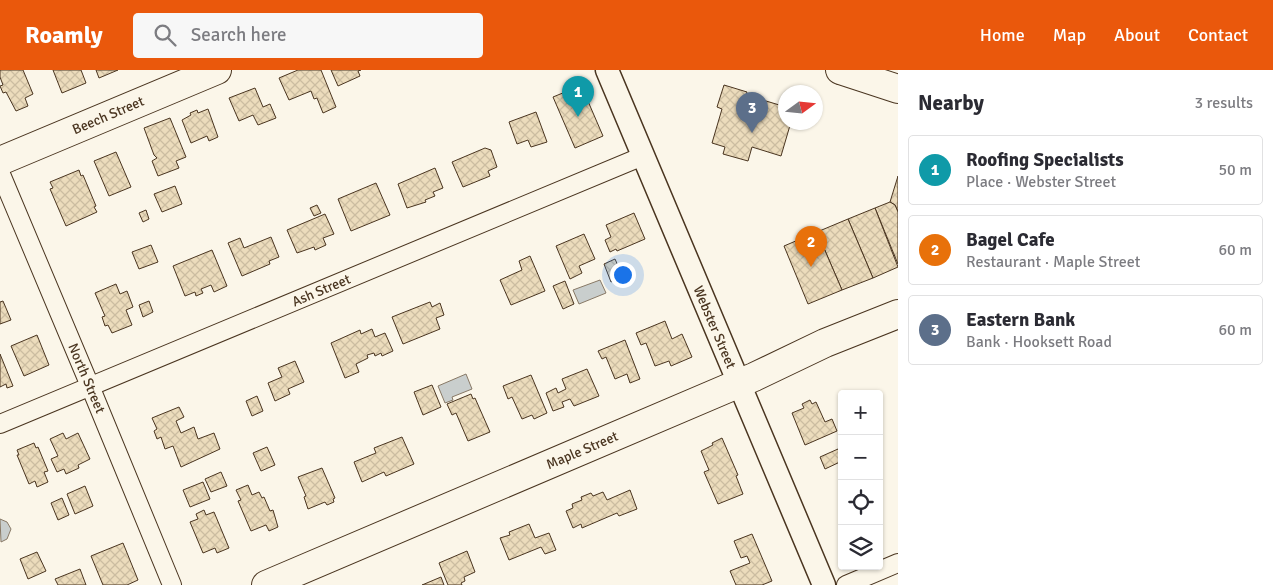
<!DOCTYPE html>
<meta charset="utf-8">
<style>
body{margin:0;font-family:Signika,sans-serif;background:#f7f7f7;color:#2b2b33}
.controls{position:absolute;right:15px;bottom:15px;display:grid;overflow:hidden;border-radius:5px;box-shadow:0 1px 4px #0004}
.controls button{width:45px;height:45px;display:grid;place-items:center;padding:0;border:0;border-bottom:1px solid #e1e1e2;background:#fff;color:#2b2b33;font:25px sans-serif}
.compass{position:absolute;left:778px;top:15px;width:45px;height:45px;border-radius:50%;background:#fff;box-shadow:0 1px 4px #0004;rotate:75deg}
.you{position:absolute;left:622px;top:204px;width:18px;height:18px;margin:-12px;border:4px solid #fff;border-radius:50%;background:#1a73e8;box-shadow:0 0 0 8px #1a73e833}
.badge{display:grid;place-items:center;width:32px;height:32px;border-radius:50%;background:#ea580c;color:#fff;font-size:16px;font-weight:700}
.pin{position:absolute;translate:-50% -41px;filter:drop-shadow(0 1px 2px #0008)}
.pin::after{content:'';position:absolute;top:26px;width:18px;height:15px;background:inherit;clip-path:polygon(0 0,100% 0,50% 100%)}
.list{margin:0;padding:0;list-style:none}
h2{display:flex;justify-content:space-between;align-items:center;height:65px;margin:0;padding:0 20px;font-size:21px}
h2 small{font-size:16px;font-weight:400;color:#7c7c81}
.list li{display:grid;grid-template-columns:32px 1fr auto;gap:15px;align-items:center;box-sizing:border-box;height:70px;margin:0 10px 10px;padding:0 10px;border:1px solid #e1e1e2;border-radius:5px}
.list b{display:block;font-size:19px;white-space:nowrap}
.list p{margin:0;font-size:16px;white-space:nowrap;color:#7c7c81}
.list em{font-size:16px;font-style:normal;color:#7c7c81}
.icon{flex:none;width:28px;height:28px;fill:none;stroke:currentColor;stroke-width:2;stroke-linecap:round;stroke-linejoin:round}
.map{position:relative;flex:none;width:898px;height:515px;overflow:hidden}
header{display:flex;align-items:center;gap:30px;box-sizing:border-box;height:70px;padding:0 25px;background:#ea580c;color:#fff}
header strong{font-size:24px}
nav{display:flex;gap:28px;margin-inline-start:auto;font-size:18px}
.search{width:350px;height:45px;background:#f7f7f7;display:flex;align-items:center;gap:12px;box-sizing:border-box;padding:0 18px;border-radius:5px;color:#7c7c81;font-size:19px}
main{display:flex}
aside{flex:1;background:#fff}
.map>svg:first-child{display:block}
.water{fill:#c9cecd;stroke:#887966}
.building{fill:url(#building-cross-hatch);stroke:#4a3520}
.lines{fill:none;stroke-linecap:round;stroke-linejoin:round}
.minor-casing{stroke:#4a3520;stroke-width:20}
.tertiary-casing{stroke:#4a3520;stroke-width:25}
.primary-casing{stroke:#4a3520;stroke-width:30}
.minor{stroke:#fbf6e9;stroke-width:18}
.tertiary{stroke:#fbf6e9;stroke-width:22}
.primary{stroke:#fbf6e9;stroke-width:28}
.labels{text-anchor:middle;stroke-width:4;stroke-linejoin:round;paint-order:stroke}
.street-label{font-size:14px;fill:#4a3520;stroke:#fbf6e9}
</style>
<header>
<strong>Roamly</strong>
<div class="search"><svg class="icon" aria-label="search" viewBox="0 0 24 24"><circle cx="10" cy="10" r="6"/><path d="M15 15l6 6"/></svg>Search here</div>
<nav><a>Home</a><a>Map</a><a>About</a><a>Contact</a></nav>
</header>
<main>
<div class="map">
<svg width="898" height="515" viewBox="0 0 898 515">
<defs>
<pattern id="building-cross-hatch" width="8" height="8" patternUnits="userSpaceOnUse" patternTransform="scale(1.25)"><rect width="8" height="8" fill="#ecdcbc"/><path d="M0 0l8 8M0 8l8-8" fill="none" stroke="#ccbda1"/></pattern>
</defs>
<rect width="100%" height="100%" fill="#fbf6e9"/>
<g class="water">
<polygon points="600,210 606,223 579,234 573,220"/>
<polygon points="466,304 472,319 452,327 453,330 445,333 438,316"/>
<polygon points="0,449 7,452 11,459 7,469 1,472"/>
</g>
<g class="building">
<polygon points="0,0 23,0 33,24 25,28 28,36 16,41 6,22 3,23 0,16 3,15 0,7"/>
<polygon points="53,0 81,0 86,13 62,23"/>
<polygon points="96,0 118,0 99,8"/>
<polygon points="298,0 321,0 336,37 323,43 317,28 314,29 311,21 289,30 279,8"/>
<polygon points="331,0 361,0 358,1 360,6 338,16"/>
<polygon points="724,15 747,22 746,25 786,37 786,52 791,52 781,86 752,77 748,91 723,84 725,77 712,73 722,39 717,37"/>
<polygon points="255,18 263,37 270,34 276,48 258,55 253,45 239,51 229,28"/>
<polygon points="575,18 578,25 584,22 603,66 575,78 553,27"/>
<polygon points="208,39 218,67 209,71 207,66 191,73 182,50 191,45 190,43 197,40 198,43"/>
<polygon points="536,42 547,72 531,77 528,70 517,74 509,52"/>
<polygon points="170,48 186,87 176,91 179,98 158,106 152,91 157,88 154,85 144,58"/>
<polygon points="485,78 491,80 497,97 488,101 490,106 463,117 452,92"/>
<polygon points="116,82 131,117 109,126 94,91"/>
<polygon points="435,98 443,118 433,122 435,126 425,130 426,132 407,138 398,114"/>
<polygon points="79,100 81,106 83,105 96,136 94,137 97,142 66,156 50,119 53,118 50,112"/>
<polygon points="898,106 898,142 895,135 890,132"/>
<polygon points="376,113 390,145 351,161 338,129"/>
<polygon points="175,116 182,134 162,142 154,124"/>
<polygon points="890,132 895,135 898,142 898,194 875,138"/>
<polygon points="317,135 321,143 314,146 310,138"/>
<polygon points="875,138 898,197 873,208 848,149"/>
<polygon points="146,140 149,149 143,152 139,143"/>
<polygon points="634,143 645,169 617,181 616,179 610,182 605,170 611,167 606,155"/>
<polygon points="325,144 334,164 323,168 326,175 315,180 314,177 297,183 287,160"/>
<polygon points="848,149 873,208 842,220 817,162"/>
<polygon points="817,162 842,220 808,234 784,176"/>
<polygon points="584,164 595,189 579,196 582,203 570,209 556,176"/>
<polygon points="271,167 279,187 269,191 270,194 242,206 228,173 240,168 244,178"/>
<polygon points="151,175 158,192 139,199 132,182"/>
<polygon points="212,180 227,216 214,222 211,215 201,219 203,223 196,226 195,222 185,226 173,196"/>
<polygon points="530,186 545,221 511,235 500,210 522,200 519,191"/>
<polygon points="615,189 623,207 611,212 604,194"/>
<polygon points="565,211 574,234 563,239 553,216"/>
<polygon points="116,214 120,224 127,221 133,237 126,240 132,255 112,263 108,255 105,256 102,247 105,246 95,223"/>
<polygon points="3,231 11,250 0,254 0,232"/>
<polygon points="149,231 153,242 143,247 139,235"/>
<polygon points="430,232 432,237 440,233 444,245 436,248 440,259 403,274 392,247"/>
<polygon points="665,251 672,269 682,264 692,287 671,296 669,291 655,296 646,273 641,275 636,263"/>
<polygon points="372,259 375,267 385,263 393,281 382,286 381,283 375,286 374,283 367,285 368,288 356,294 359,302 345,308 331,273 360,260 361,264"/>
<polygon points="37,265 49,295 24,306 11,276"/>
<polygon points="625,270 640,309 630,313 627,304 615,309 606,287 602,289 598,281"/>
<polygon points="0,284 13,316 7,318 6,314 0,317"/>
<polygon points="295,291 304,312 288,319 290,324 275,331 268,313 282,307 278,298"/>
<polygon points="587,299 599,326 574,336 570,329 562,332 564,337 553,341 546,323 556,318 558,323 566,319 562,309"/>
<polygon points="531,305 547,343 534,349 532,345 522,349 512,327 508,329 503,316"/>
<polygon points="432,315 441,337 423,345 414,322"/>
<polygon points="471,324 473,329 475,328 490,362 468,371 456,343 452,345 447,334"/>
<polygon points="257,326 263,341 252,346 246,331"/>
<polygon points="810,330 812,334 816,332 825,352 832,349 837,361 805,375 792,343 804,338 802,334"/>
<polygon points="179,337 184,347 176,351 181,363 194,357 198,369 214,363 220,379 181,397 173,376 165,379 161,367 157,369 154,361 157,359 152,348"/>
<polygon points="63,363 66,369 78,363 90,389 78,395 79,398 66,404 64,399 57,402 51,389 58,386 50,369"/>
<polygon points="402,367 414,394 386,406 384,402 362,412 354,392 376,383 374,378"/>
<polygon points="722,368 738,405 736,406 743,424 718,434 704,402 709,400 701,381 713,375 712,373"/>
<polygon points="34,373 36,378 38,377 48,401 44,402 48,412 37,417 35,411 29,414 17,385 19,385 17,380"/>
<polygon points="267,377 275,395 261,401 253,383"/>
<polygon points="838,379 839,381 842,380 842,391 825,399 820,387"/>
<polygon points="322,398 335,428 333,429 334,432 327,435 325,432 308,439 304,427 306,426 298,407"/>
<polygon points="221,402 227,416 211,422 205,409"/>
<polygon points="203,412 210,429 190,437 183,420"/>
<polygon points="248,415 252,425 259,422 262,428 264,427 270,441 273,440 278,457 269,461 266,455 251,461 238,431 241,430 236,420"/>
<polygon points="85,416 93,436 75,444 67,424"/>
<polygon points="630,420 637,439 619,446 617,443 582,458 581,454 573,458 566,441 573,438 572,434 582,430 581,427 591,423 593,426 603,422 607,430"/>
<polygon points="62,428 69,445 58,450 51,433"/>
<polygon points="204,440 206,445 214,442 229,478 217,483 215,478 203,483 190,452 198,449 196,444"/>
<polygon points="529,454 535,468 549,463 556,480 545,484 541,477 509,490 500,468 510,465 509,462"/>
<polygon points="752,464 772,511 762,515 736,515 730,501 750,493 747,486 741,488 734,471"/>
<polygon points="123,473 138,510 127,515 103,515 91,486"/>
<polygon points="467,481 475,502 464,507 465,511 461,513 462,515 448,515 439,493"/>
<polygon points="37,482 46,501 28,509 20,489"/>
<polygon points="80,499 86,515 58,515 55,509"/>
<polygon points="441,507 444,515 422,515"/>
</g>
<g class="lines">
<defs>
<g id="minor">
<polyline points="0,102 90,316 172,515"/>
<polyline points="0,354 643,86"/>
<polyline points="846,515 898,493"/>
</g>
<polyline id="tertiary" points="607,0 824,515"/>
<g id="primary">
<polyline points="840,0 898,19"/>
<polyline points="0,91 217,0"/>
<polyline points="266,515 754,307 825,273 898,244"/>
</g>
</defs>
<use href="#minor" class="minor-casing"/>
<use href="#tertiary" class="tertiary-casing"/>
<use href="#primary" class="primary-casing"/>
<use href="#minor" class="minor"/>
<use href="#tertiary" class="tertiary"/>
<use href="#primary" class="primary"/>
</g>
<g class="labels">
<g class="street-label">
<text transform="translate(108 45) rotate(-23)" y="5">Beech Street</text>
<text transform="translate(321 220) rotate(-23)" y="5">Ash Street</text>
<text transform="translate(715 257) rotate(67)" y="5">Webster Street</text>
<text transform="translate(87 308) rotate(67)" y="5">North Street</text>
<text transform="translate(582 380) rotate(-23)" y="5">Maple Street</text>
</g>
</g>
</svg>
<div class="controls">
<button>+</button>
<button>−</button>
<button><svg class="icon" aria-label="locate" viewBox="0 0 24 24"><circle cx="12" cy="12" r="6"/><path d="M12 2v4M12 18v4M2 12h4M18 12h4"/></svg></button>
<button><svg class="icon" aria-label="layers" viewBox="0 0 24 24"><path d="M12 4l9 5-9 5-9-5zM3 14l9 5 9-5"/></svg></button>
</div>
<svg class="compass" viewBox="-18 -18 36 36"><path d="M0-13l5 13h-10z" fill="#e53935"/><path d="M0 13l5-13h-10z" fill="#7c7c81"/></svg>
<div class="you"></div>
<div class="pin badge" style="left:578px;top:47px;background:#0f9aa8">1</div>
<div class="pin badge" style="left:811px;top:197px;background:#e8710a">2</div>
<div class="pin badge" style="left:752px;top:63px;background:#5c6f8a">3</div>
</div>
<aside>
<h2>Nearby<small>3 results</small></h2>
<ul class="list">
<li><span class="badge" style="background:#0f9aa8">1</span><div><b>Roofing Specialists</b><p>Place · Webster Street</p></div><em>50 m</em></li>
<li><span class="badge" style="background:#e8710a">2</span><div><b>Bagel Cafe</b><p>Restaurant · Maple Street</p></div><em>60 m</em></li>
<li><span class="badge" style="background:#5c6f8a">3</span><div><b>Eastern Bank</b><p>Bank · Hooksett Road</p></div><em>60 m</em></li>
</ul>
</aside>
</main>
